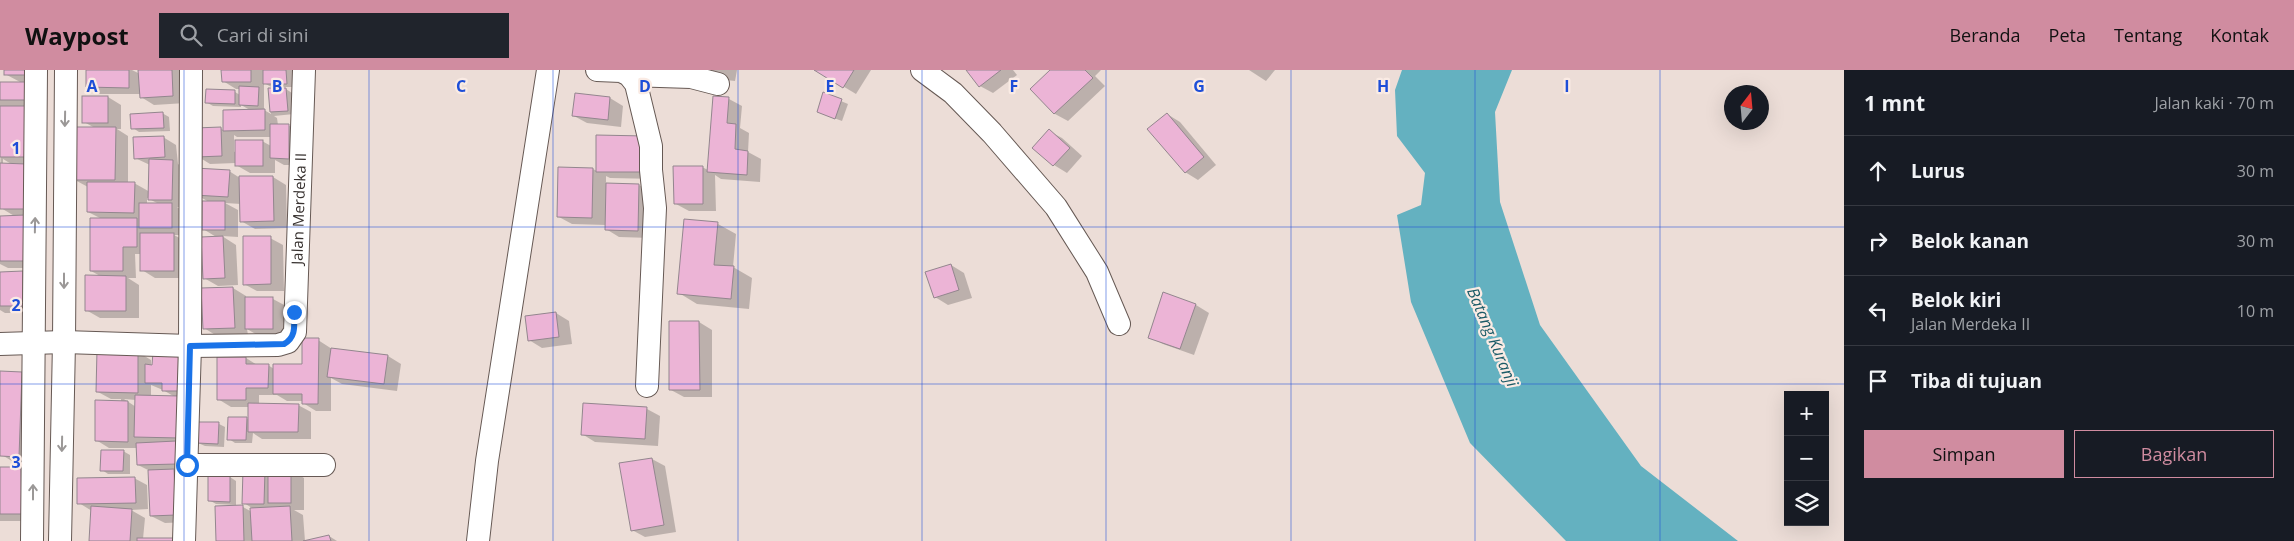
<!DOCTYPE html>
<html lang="id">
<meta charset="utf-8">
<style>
body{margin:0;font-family:"Open Sans",sans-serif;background:#20242c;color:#f1f3f6}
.controls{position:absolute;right:15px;bottom:15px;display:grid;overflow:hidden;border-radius:0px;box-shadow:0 5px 20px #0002}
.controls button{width:45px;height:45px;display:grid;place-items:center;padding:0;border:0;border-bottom:1px solid #363941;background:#171b24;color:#f1f3f6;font:25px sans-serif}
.compass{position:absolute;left:1724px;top:15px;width:45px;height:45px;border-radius:50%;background:#171b24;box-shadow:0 5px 20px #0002;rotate:16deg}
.stop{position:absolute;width:15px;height:15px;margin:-11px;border:4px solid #1a73e8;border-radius:50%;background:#fff}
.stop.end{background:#1a73e8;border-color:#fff;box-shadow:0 1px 5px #0008}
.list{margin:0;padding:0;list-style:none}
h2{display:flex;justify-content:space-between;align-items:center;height:65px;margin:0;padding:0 20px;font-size:21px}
h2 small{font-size:16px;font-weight:400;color:#9ea1a6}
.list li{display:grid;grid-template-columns:32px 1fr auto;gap:15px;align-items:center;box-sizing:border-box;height:70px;padding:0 20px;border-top:1px solid #363941}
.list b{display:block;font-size:19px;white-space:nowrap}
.list p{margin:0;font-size:16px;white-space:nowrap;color:#9ea1a6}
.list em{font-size:16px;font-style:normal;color:#9ea1a6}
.actions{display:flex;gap:10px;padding:15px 20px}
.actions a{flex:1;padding:11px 0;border:1px solid #d08ca0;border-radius:0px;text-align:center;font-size:18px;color:#d08ca0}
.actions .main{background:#d08ca0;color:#111}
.icon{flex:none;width:28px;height:28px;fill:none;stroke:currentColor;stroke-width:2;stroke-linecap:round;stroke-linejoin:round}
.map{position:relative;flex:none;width:1844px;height:471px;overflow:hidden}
header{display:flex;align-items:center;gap:30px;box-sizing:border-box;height:70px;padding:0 25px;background:#d08ca0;color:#111}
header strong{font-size:24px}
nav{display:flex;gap:28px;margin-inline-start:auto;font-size:18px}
.search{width:350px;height:45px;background:#20242c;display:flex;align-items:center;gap:12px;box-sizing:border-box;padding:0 18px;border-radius:0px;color:#9ea1a6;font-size:19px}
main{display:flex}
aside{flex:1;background:#171b24}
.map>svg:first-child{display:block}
.water{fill:#64b1c0}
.shadow{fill:#0003;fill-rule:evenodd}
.building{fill:#ecb4d6;stroke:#93868e}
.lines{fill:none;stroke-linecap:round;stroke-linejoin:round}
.minor-casing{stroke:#665954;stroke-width:24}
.minor{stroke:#fff;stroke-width:22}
.oneway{stroke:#9b9897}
.route{stroke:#1a73e8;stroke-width:6}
.grid{fill:none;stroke:#1d4ed8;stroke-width:1;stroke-opacity:0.55}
.labels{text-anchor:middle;stroke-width:4.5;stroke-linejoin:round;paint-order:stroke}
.street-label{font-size:15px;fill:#37312f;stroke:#faebe4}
.water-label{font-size:16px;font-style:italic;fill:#1b5b67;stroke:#faebe4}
.grid-label{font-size:16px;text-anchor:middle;font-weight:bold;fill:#1d4ed8;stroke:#faebe4;stroke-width:4.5;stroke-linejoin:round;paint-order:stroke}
</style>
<header>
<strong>Waypost</strong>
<div class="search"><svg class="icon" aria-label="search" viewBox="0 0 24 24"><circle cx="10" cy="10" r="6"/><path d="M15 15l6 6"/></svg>Cari di sini</div>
<nav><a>Beranda</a><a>Peta</a><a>Tentang</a><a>Kontak</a></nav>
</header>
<main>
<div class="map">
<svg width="1844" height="471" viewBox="0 0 1844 471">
<rect width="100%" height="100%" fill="#ecddd7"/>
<polygon class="water" points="1402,0 1512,0 1495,42 1500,132 1540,255 1641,396 1738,471 1566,471 1470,373 1411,232 1397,145 1421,135 1425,103 1397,66 1395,20"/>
<g class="shadow">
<path d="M5,0H43L38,198H8L0,194V147H16L1,138L0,37H3L0,36V13H22L5,4ZM3,89L13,95H3Z"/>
<polygon points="87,0 132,0 140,4 139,0 184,0 186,33 154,35 141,27 141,24 100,24 87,17"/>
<path d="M223,0H292L293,17H283L292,23L294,44L274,46L277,48L278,55H288L301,63V95H284L275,90V103H250L236,95V93L210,94L197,86L221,58L224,61L250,40L241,35V37L213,36L206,32L207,20L235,22L240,25L241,19H236L223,11ZM264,13L275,19L270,20L271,44L264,40ZM234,65L237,67H271V76L262,71L234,82Z"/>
<polygon points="713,0 737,0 735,11 726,10 713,2"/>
<polygon points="816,0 871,0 856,24"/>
<polygon points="968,0 1013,0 1017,5 993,23 980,16"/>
<polygon points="1052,0 1101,0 1095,6 1105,16 1068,51 1055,44 1032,19"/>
<polygon points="1249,0 1275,0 1266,11"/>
<polygon points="824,24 848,34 842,51 818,42"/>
<polygon points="576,25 610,28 623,36 621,57 587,53 574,46"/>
<path d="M108,27L121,35V59H117L128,66V113H134L150,122V95L135,88L163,67L176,75L178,94L185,99V137H177L185,142V165H174L187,172V208H155L142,200V184H135L136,208H128L139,215V248H100L86,240L102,207L91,201L102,149L88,142V117L73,109L95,58L84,52ZM147,128L159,134H147Z"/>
<polygon points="729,29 742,36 740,58 749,63 748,82 761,89 760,112 721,109 715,105 716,141 689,141 676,134 702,97 708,100"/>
<polygon points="162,43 169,47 170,61 139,62 133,58"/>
<polygon points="1167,44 1180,52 1216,95 1198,110 1185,102"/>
<polygon points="1049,61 1062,68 1082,86 1067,103 1054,95 1034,78"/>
<polygon points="597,66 657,109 610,108 606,106 606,114 639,115 652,123 651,168 619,167 606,159 606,155 572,154 559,147 559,98 593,99 597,101"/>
<polygon points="229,101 240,108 273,107 286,115 287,158 255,159 241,151 241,134 225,133 238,140 238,167 222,166 236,175 238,215 218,216 204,208 218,168 203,159 209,132 195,124"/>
<polygon points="718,154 736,164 733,197 752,208 749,239 697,234 679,223"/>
<polygon points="270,168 283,175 284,221 257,221 244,214"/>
<polygon points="951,195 964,203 972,228 948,235 935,227"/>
<polygon points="0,203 22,203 35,210 36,243 5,243 0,240"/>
<polygon points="233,218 246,226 246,228 273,229 286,236 286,266 259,266 247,259 248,265 217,266 204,258"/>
<polygon points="1164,224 1196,235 1209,243 1194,285 1163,274 1150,267"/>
<polygon points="556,243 569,251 572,274 542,278 529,270"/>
<polygon points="699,252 712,260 712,327 684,327 671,320"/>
<polygon points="318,270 332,279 388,286 401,294 397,321 342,314 331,308 331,341 316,341 303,333 303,331 287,331 277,325 259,325 259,335 298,335 311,342 311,369 262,369 253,363 252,373 235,373 229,369 246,348 249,350 249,337 231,337 218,329 246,288 257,295 268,295 274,299 303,296"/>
<path d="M138,282L151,290V296L182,284L189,452L165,453L151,446L150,401L138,395V378H109L96,370L121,332V329H111L98,322ZM151,315L163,320L175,327H151ZM124,329L136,330V337Z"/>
<polygon points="0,302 21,303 40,314 37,397 20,396 2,385"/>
<polygon points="647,339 660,346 658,376 595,372 582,364"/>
<polygon points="219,354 225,357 224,377 205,376 198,373"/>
<polygon points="123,381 130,385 130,404 108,404 102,400"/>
<polygon points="652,389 665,396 676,462 645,467 632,460"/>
<polygon points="0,398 21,398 34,406 35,451 0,451"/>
<polygon points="291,400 304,408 304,440 294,440 303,445 305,471 217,471 236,435 216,434 209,430 230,407 236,411 236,437 243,437 252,442 252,438 244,433 244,401"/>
<polygon points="134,408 147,415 148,439 131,440 145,448 143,469 181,471 90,471 92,441 79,433"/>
<polygon points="329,466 337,471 307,471"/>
</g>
<g class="building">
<rect x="4" y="0" width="27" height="5"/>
<polygon points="86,0 129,0 129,18 86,17"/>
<polygon points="138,0 172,0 173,26 140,28"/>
<polygon points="221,0 251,0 251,12 222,12"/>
<polygon points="263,0 286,0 287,14 263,14"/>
<polygon points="814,0 854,0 843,18"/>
<polygon points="966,0 1001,0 979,17"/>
<polygon points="1050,0 1085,0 1093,8 1054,44 1030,19"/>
<rect x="0" y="12" width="30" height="18"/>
<polygon points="239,16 259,17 258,36 239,35"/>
<polygon points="268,18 286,18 288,41 270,42"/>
<polygon points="206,19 235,20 235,34 205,33"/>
<polygon points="823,22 842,29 835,49 817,42"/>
<polygon points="575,23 610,27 608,50 572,46"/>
<rect x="82" y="26" width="26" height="27"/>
<polygon points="713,26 729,27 727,53 736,54 735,79 748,81 747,105 707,102"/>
<rect x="0" y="36" width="30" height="51"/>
<polygon points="265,39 265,60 223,61 223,40"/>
<polygon points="163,42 164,58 131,59 130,44"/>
<polygon points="1167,43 1204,87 1185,103 1147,59"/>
<polygon points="270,54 289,54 289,89 270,88"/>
<polygon points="72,57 116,57 115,110 72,110"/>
<polygon points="221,57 222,86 196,87 195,58"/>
<polygon points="1049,59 1070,78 1053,96 1032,78"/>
<polygon points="596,65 645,66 645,102 596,102"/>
<polygon points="164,66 165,87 134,89 133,67"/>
<rect x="235" y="70" width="28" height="26"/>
<polygon points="149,89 173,90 172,130 148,130"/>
<polygon points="0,93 26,94 26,139 0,139"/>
<polygon points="673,96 703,96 703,134 674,134"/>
<polygon points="558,97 593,98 592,148 557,147"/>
<polygon points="195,98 230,100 228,127 194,125"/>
<polygon points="239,106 273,106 274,151 240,152"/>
<polygon points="87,112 135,112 134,143 87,142"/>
<polygon points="606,113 639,114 638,161 605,160"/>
<rect x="202" y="131" width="23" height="29"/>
<rect x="139" y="133" width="33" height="25"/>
<polygon points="25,145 25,191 0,191 0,146"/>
<polygon points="90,148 137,148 137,177 123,177 123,201 90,201"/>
<polygon points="684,149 718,152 714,195 734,196 731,229 677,224"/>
<rect x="140" y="163" width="34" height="38"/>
<polygon points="223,166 225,208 203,209 201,167"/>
<polygon points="243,166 271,166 271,214 243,215"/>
<polygon points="951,194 959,220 934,228 925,202"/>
<polygon points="23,201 23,236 0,236 0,202"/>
<polygon points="85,205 126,206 126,241 85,241"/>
<polygon points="233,217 235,258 203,259 201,218"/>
<polygon points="1163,222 1196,234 1180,279 1148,268"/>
<rect x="245" y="227" width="28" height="32"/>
<polygon points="556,242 559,267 528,271 525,246"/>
<polygon points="669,251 699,251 700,320 669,320"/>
<polygon points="302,268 319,268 318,334 302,334 302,324 273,324 273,294 302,294"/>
<polygon points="331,278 388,285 384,314 327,307"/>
<polygon points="97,280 138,281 138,323 96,322"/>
<polygon points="153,282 182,283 182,321 162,321 162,313 145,313 145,294 152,295"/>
<polygon points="217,287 246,287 246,294 269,294 268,318 246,318 246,330 217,330"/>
<polygon points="0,301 22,302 19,387 0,386"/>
<polygon points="135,325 180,326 179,368 134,367"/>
<polygon points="95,330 128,331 128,372 95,371"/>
<polygon points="248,333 299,334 298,362 248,362"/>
<polygon points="583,333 647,337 645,369 581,365"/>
<polygon points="228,347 247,347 246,370 227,370"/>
<polygon points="198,352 219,352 218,374 197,373"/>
<polygon points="176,371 177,394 137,395 136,373"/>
<polygon points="101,380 124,380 123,401 100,401"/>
<polygon points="652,388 664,455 631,461 619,393"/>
<polygon points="0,397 21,397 22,444 0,444"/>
<polygon points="174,399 176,445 150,446 148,400"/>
<rect x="268" y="399" width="23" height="34"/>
<polygon points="243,400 265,400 264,434 242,434"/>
<polygon points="208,405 230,406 230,432 208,431"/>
<polygon points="135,407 136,433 77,434 77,408"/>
<polygon points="243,435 244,471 216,471 215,436"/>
<polygon points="91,436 132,439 130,471 89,471"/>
<polygon points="290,436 292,471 252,471 250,438"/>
<polygon points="329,465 331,471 303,471"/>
<rect x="137" y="468" width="43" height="3"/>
</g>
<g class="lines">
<defs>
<g id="minor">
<polyline points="597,0 621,1 629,5 636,14 651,76 651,100 655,138 647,316"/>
<polyline points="922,0 953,23 992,63 1056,137 1097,202 1119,254"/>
<polyline points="629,5 691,7 718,14"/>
<path id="s1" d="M0,274L64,272L190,276L278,275L288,272L295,262L304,0"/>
<polyline points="187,395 324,395"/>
<polyline points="32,471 36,0"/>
<polyline points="60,471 64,272 66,0"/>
<polyline points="184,471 190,276 191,0"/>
<polyline points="478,471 487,391 548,0"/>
</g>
</defs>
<use href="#minor" class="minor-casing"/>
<use href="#minor" class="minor"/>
</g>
<defs><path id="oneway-shaft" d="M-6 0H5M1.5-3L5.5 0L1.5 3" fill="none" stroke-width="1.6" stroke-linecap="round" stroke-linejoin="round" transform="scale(1.25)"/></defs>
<g class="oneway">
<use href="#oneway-shaft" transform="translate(65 49) rotate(91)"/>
<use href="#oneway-shaft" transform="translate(35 155) rotate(-89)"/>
<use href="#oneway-shaft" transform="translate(64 211) rotate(90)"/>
<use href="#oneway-shaft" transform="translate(62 374) rotate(91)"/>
<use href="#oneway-shaft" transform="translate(33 422) rotate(-90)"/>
</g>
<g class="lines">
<path class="route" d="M187,395L190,276L284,274C297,267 294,254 294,242"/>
</g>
<path class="grid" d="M184,0V471M369,0V471M553,0V471M738,0V471M922,0V471M1106,0V471M1291,0V471M1475,0V471M1660,0V471M0,157H1844M0,314H1844"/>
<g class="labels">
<g class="street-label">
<text dy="5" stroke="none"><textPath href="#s1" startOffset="424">Jalan Merdeka II</textPath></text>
</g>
<g class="water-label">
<text transform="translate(1493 267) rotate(67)" y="6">Batang Kuranji</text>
</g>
</g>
<g class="grid-label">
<text x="92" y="22">A</text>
<text x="277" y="22">B</text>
<text x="461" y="22">C</text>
<text x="645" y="22">D</text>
<text x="830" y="22">E</text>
<text x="1014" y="22">F</text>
<text x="1199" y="22">G</text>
<text x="1383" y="22">H</text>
<text x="1567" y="22">I</text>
<text x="16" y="84">1</text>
<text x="16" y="241">2</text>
<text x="16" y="398">3</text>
</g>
</svg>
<div class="controls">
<button>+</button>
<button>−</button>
<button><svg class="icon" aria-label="layers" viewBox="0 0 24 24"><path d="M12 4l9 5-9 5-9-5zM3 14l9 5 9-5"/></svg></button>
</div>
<svg class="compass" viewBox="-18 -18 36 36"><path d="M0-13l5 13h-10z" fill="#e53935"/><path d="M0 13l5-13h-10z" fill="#9ea1a6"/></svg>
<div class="stop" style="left:187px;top:395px"></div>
<div class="stop end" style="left:294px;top:242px"></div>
</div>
<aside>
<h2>1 mnt<small>Jalan kaki · 70 m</small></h2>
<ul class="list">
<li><svg class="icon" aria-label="ahead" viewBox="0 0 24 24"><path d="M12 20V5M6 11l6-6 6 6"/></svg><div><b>Lurus</b></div><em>30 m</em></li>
<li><svg class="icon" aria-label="right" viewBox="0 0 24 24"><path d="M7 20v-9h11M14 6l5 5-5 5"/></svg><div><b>Belok kanan</b></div><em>30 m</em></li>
<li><svg class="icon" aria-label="left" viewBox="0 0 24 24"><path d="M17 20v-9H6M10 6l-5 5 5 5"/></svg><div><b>Belok kiri</b><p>Jalan Merdeka II</p></div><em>10 m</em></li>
<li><svg class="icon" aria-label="arrive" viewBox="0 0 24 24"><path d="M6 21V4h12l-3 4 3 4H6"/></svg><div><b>Tiba di tujuan</b></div></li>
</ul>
<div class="actions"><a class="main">Simpan</a><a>Bagikan</a></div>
</aside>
</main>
